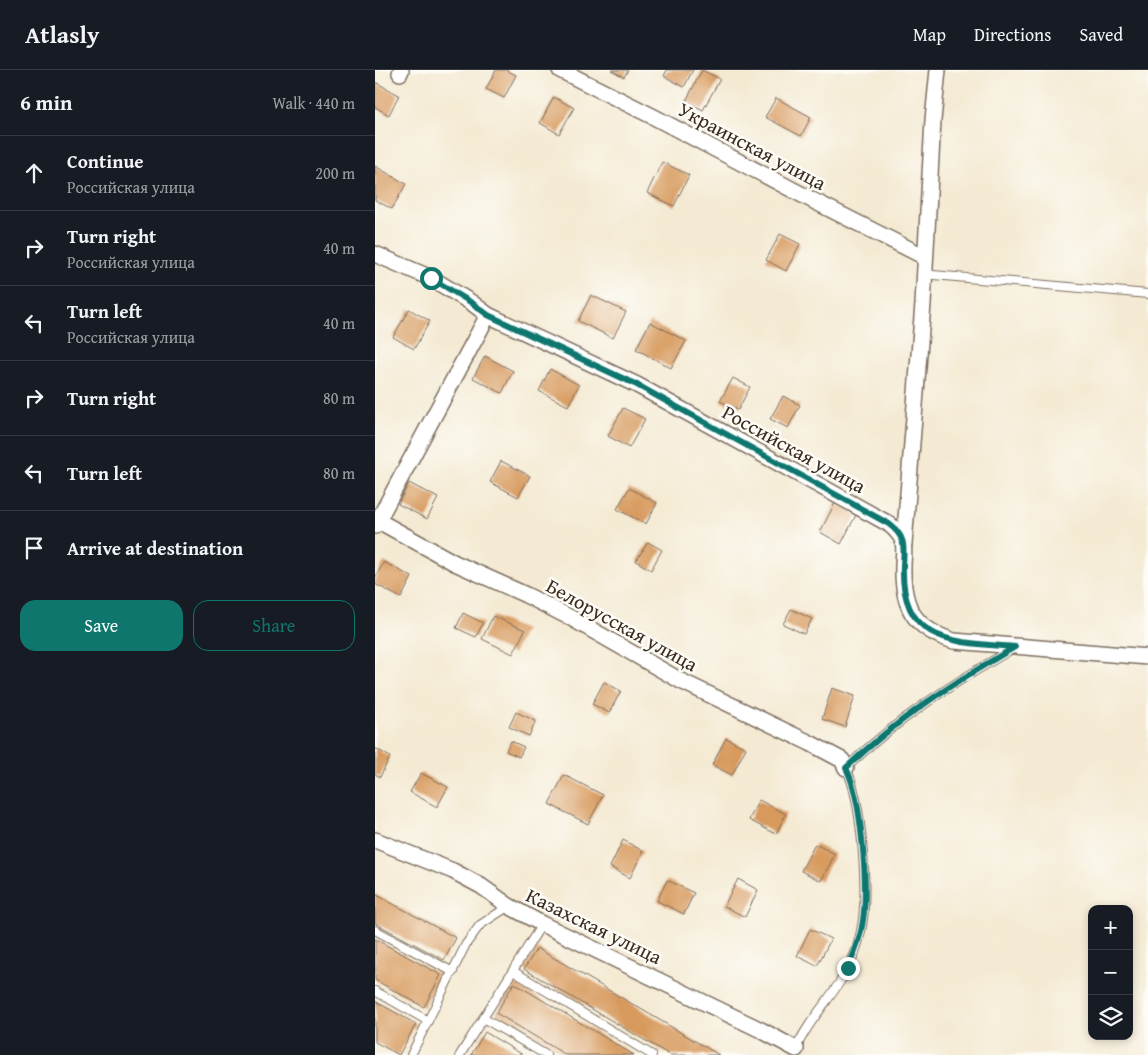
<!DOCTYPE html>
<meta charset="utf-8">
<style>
body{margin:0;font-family:"Gentium Book Plus",serif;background:#20242c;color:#f1f3f6}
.controls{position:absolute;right:15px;bottom:15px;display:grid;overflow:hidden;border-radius:10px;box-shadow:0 2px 8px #0003}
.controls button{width:45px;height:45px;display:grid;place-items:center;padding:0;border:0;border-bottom:1px solid #363941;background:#171b24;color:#f1f3f6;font:25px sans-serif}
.stop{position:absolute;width:15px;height:15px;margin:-11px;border:4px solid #0f766e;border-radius:50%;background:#fff}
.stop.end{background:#0f766e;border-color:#fff;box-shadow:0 1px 5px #0008}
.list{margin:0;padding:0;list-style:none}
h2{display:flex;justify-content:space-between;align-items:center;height:65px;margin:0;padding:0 20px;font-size:21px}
h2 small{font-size:16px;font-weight:400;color:#9ea1a6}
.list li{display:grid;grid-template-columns:32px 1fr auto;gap:15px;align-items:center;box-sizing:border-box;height:75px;padding:0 20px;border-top:1px solid #363941}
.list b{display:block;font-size:19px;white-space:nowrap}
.list p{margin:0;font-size:16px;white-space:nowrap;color:#9ea1a6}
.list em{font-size:16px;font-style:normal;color:#9ea1a6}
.actions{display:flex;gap:10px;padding:15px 20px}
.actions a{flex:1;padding:11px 0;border:1px solid #0f766e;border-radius:15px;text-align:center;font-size:18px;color:#0f766e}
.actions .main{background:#0f766e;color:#fff}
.icon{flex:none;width:28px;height:28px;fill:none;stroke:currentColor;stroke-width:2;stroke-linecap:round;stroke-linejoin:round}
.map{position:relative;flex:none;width:773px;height:985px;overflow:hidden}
header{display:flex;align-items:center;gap:30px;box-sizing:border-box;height:70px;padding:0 25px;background:#171b24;border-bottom:1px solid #363941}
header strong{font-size:24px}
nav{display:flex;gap:28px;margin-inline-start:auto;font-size:18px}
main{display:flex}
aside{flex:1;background:#171b24}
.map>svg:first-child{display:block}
.building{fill:#d7995b}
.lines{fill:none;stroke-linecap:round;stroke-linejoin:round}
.service-casing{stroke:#7c6d5d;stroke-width:10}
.minor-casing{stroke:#7c6d5d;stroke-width:18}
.service{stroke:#fff;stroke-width:8}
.minor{stroke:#fff;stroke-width:15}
.route{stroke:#0f766e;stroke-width:6}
.labels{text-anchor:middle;stroke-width:5;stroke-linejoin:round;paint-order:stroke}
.street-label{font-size:20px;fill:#3b2a1e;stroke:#fdfcf7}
</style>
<header>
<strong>Atlasly</strong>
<nav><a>Map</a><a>Directions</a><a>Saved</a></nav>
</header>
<main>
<aside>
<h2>6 min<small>Walk · 440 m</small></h2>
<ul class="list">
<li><svg class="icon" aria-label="ahead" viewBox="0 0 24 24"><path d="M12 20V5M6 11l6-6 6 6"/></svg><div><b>Continue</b><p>Российская улица</p></div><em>200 m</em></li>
<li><svg class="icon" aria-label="right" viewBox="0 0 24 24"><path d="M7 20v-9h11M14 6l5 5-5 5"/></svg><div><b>Turn right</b><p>Российская улица</p></div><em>40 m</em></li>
<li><svg class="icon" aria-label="left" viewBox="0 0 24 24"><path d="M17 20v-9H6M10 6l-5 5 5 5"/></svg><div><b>Turn left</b><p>Российская улица</p></div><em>40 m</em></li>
<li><svg class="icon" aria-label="right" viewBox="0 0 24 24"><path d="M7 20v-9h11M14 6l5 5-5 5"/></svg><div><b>Turn right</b></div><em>80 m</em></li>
<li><svg class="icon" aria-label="left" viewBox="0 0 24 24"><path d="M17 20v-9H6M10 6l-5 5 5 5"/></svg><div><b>Turn left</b></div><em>80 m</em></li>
<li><svg class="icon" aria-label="arrive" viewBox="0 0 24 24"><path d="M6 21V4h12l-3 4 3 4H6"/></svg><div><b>Arrive at destination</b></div></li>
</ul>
<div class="actions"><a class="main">Save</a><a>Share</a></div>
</aside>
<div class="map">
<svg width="773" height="985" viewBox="0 0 773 985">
<rect width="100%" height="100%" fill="#fdfcf7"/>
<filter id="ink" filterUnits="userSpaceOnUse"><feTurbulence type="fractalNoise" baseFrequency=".02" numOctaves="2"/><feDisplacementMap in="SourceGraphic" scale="10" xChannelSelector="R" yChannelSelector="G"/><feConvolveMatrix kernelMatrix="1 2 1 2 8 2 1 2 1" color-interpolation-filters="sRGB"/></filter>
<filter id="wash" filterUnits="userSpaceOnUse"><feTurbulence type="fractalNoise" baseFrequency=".0096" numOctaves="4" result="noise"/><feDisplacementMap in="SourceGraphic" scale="20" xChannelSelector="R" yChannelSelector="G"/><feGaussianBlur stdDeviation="1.12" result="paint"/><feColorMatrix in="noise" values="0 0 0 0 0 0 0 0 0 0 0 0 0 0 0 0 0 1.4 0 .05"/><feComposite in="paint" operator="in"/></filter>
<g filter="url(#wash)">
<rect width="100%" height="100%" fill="#f4ead3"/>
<g id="blocks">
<g class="building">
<polygon points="121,0 131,0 141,5 129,28 111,19"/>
<polygon points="236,0 253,0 249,7"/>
<polygon points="292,0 318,0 309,17 289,6"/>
<polygon points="327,0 345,9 328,40 311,31"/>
<polygon points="0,12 24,25 14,45 0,37"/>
<polygon points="179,27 199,38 184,64 165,53"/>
<polygon points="401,28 436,47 426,66 390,47"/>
<polygon points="287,92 314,105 299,136 272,123"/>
<polygon points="0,96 31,114 17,139 0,130"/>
<polygon points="405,164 425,174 411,201 391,190"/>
<polygon points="216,225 251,242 238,268 203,251"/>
<polygon points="34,239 55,251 39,279 18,267"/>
<polygon points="275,252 311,271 296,298 261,279"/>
<polygon points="110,286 138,301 127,323 98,308"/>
<polygon points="175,299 204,315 193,336 164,321"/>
<polygon points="358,308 375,317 363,340 345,331"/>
<polygon points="408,326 425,335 413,358 395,349"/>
<polygon points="248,338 270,349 254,378 233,366"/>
<polygon points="126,391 155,406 143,427 115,412"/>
<polygon points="34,413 63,428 52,449 23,434"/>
<polygon points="254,418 282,433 271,454 242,439"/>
<polygon points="460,433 481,445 466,474 445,462"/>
<polygon points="273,472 287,480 276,500 261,491"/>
<polygon points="9,492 37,507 26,528 0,514 0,508"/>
<polygon points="416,539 437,549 429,564 408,554"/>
<polygon points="88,543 108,553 101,567 81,558"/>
<polygon points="118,546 150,560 138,584 107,569"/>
<polygon points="229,612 246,621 234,643 217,634"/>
<polygon points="457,618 480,626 470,657 447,649"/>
<polygon points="141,642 161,651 154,666 134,657"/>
<polygon points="351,668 371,678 357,705 337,695"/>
<polygon points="136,671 149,677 144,687 131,681"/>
<polygon points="0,678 15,687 5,707 0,704"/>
<polygon points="46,703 73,717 62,737 35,722"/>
<polygon points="189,705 228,725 213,754 174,734"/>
<polygon points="384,730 411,744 401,764 374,750"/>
<polygon points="248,770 268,781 255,808 235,797"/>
<polygon points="440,774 460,784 446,811 426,801"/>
<polygon points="363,809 383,820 370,847 349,836"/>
<polygon points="292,810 319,823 309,844 282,831"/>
<polygon points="0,824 81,868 69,890 0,853"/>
<polygon points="435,859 456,869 442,896 422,886"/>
<polygon points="0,869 66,905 49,937 0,910"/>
<polygon points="162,878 344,985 295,985 149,899"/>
<polygon points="139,913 259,985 191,985 121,943"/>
<polygon points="0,931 41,954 24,985 0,972"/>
<polygon points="110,962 148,985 96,985"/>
</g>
</g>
</g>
<g filter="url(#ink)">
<use href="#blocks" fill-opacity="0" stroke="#7c6d5d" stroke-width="1"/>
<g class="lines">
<defs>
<g id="service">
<polyline points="551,199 553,203 558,205 773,224"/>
<polyline points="0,860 78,902"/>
<polyline points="138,901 277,985"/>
<polyline points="0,921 53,951"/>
<polyline points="108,948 171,985"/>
<path d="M420,981C433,950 458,927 474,897C481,882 486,866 488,849C492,814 487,729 471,698C522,649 577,614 639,578"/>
<polyline points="36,985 91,874 105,855 134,836"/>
<polyline points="85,985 167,854"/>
</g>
<g id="minor">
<polyline points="185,0 279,47 437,130 550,187"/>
<polyline points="25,3 26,0"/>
<path d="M0,184L56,208L97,233L113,245L262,315L514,454C520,459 526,464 528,472C530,479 528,488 528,496C527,537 539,559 579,571L773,587"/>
<polyline points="0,449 80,493 151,525 196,548 306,611 435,673 467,690 471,698"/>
<polyline points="0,456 113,245"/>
<polyline points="529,474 548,234 558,50 563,0"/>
<polyline points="0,770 78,801 106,816 134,836 167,854 386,960 421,979"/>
</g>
</defs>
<use href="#service" class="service-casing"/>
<use href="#minor" class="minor-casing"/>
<use href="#service" class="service"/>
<use href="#minor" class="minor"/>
</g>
</g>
<g class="lines" filter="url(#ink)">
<path class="route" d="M56,208L97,233L113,245L262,315L514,454C531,467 529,476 528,495C525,574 579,572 640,577C578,613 523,648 471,698C487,728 493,816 488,850C486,867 480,882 473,898"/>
</g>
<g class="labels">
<g class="street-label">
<text transform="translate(377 76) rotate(28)" y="7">Украинская улица</text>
<text transform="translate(419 379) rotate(29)" y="7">Российская улица</text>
<text transform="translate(247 555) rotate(29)" y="7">Белорусская улица</text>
<text transform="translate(219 856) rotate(26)" y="7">Казахская улица</text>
</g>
</g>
</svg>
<div class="controls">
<button>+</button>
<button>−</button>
<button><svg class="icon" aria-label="layers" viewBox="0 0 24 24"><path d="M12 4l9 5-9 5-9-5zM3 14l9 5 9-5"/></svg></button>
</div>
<div class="stop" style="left:56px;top:208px"></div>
<div class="stop end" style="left:473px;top:898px"></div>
</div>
</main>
